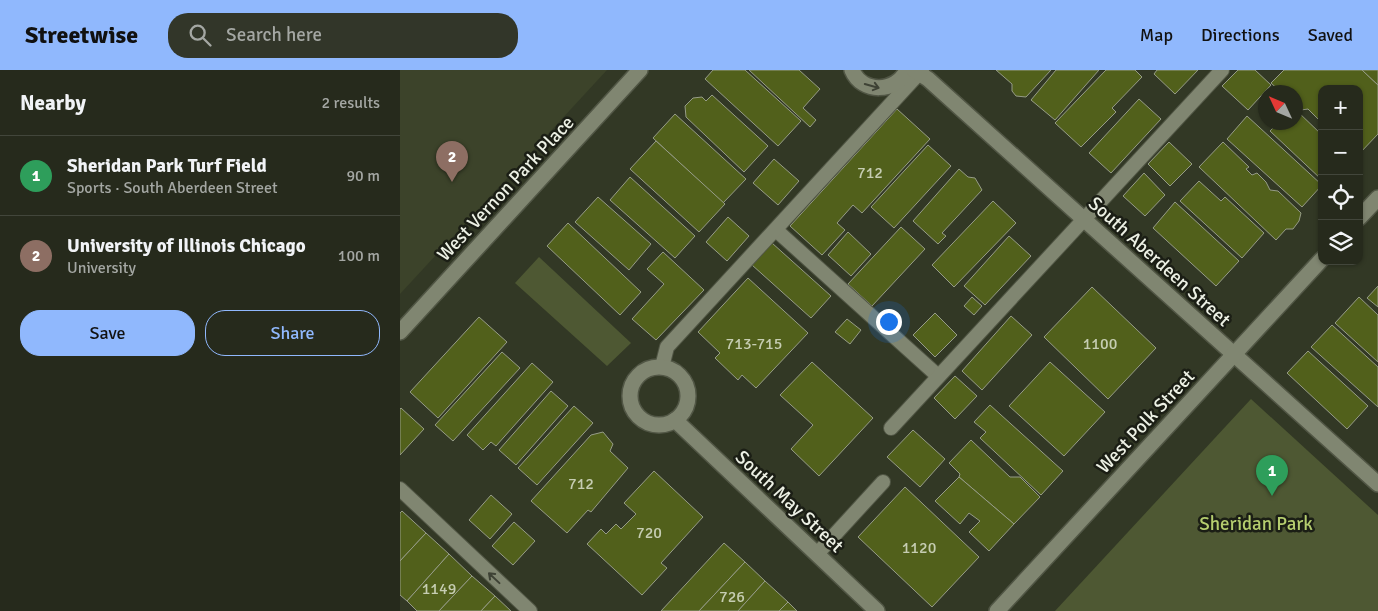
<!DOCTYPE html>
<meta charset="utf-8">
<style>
body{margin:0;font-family:Signika,sans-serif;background:#323629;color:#f1f3f6}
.controls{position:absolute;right:15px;top:15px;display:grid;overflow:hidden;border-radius:10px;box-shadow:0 1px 4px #0004}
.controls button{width:45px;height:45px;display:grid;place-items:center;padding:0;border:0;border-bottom:1px solid #42463b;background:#262a1c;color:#f1f3f6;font:25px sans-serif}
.compass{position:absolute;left:858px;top:15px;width:45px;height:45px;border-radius:50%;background:#262a1c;box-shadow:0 1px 4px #0004;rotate:314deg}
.you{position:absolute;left:488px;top:251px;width:18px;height:18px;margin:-12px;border:4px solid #fff;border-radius:50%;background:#1a73e8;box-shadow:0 0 0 8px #1a73e833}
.badge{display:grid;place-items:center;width:32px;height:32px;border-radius:50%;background:#90b8fd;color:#fff;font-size:16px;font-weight:700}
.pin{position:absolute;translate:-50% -41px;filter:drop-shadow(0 1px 2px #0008)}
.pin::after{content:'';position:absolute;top:26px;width:18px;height:15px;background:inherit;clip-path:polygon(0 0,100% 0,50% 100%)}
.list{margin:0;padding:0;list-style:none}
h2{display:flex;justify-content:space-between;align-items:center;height:65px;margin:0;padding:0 20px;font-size:21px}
h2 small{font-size:16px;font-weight:400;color:#a4a7a3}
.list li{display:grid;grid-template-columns:32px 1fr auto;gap:15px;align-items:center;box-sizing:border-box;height:80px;padding:0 20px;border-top:1px solid #42463b}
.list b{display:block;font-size:19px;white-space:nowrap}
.list p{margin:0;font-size:16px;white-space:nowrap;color:#a4a7a3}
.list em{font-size:16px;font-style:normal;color:#a4a7a3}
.actions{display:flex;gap:10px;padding:15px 20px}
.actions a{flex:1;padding:11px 0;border:1px solid #90b8fd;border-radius:20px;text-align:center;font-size:18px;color:#90b8fd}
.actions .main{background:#90b8fd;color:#111}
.icon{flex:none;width:28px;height:28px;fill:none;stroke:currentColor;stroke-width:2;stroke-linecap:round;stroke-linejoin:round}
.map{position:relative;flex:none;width:978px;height:541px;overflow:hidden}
header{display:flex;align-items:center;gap:30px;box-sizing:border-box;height:70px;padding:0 25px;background:#90b8fd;color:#111}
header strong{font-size:24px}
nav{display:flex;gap:28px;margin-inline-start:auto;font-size:18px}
.search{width:350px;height:45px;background:#323629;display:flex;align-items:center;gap:12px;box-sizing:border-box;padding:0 18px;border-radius:20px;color:#a4a7a3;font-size:19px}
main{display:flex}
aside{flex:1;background:#262a1c}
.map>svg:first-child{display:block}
.built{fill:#3c432a}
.green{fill:#4e5833}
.building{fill:#51601b;stroke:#969c87}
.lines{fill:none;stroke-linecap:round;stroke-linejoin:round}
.lane-casing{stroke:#515645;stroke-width:16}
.street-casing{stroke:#515645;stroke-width:18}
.lane{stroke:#808671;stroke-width:14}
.street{stroke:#808671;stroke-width:15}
.oneway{stroke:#3e4235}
.labels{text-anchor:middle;stroke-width:5;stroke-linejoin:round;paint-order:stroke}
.number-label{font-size:16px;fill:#c6cdb2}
.street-label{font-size:19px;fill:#edf1e5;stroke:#1b1e15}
.park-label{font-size:19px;fill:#b5cd6e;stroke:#1b1e15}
</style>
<header>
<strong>Streetwise</strong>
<div class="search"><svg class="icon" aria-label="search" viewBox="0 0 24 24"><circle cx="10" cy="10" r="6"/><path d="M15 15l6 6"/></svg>Search here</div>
<nav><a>Map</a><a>Directions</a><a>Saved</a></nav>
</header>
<main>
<aside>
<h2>Nearby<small>2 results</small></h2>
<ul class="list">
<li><span class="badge" style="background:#2e9e5b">1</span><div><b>Sheridan Park Turf Field</b><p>Sports · South Aberdeen Street</p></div><em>90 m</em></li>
<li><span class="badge" style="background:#8d6e63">2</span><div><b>University of Illinois Chicago</b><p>University</p></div><em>100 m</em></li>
</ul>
<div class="actions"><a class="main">Save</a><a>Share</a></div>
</aside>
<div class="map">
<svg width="978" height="541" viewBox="0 0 978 541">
<rect width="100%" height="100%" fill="#323825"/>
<polygon class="built" points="0,0 207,0 0,224"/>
<g class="green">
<polygon points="139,187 231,273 207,296 115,213"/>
<polygon points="851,329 978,445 978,541 655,541"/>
</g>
<g class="building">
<polygon points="313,0 345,0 401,51 378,76 305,9"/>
<polygon points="349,0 399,0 420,19 403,38 416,50 410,57"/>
<polygon points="596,0 651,0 626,27 616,26 612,21 612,14"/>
<polygon points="656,0 699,0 655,50 631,30"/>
<polygon points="706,0 735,0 742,7 712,38 716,42 681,77 655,53"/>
<polygon points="757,0 798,0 775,24 754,4"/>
<polygon points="838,0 855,0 871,15 848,40 822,16"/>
<polygon points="884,0 962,0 978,15 978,64 959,84 959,19 922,19 922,53 908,39 901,40 896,35 896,22 881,22 871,13"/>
<polygon points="962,0 978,0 978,15"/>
<polygon points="312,25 368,76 344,102 286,47 285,36 293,28 302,27 306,31"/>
<polygon points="739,29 761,49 711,103 689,83"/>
<polygon points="497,39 530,69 462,143 453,135 437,153 445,160 422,185 390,156"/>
<polygon points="896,40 922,65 922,110 870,61 879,52 896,52"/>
<polygon points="275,44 346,109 323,133 253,68"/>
<polygon points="847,46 922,115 902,137 827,69"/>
<polygon points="256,71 325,134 299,162 230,99"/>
<polygon points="769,72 792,94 770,116 748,94"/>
<polygon points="823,72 849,97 846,99 852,105 857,103 866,112 870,120 878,121 901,143 899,151 893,159 886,159 876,170 799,97"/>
<polygon points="528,75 551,96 494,158 471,137"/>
<polygon points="374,89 399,111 378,135 353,113"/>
<polygon points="559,99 568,107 575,108 582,120 542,163 546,166 538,174 513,151"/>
<polygon points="744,103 765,125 745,146 723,126"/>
<polygon points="230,107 295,166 275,188 210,130"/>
<polygon points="799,111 821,131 825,127 864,163 842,188 780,131"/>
<polygon points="198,127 251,174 229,200 175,152"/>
<polygon points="593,131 616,153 554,217 532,195"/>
<polygon points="775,132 839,191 816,216 753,158"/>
<polygon points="328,147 349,166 327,191 306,172"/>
<polygon points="168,153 241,222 220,245 147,176"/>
<polygon points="501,157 525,179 472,236 448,214"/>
<polygon points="448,162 471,184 451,206 428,185"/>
<polygon points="609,166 631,186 585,235 564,216"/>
<polygon points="372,173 431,226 411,248 352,195"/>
<polygon points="263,182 304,220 256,270 232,249 264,214 247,199"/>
<polygon points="348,208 408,263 356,318 342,305 338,310 315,288 320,283 298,262"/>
<polygon points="978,216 978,237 967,228"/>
<polygon points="692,217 756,278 708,329 644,267"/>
<polygon points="572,227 582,236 574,245 564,236"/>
<polygon points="959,227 978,245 978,292 935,253"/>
<polygon points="535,243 557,265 535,287 513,265"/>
<polygon points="611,246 632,265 582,320 562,301"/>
<polygon points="79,247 107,272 38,348 10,322"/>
<polygon points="447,249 461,260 450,274 435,262"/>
<polygon points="932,255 978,297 978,337 911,277"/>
<polygon points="908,281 968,336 947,359 887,303"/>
<polygon points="102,282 120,298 53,371 35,355"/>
<polygon points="412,292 473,348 419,406 391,379 413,355 380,325"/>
<polygon points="650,292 705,342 664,386 609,336"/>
<polygon points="132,293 153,312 96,376 91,372 83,380 67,365"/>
<polygon points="555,306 577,326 555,349 534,328"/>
<polygon points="151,321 168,336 116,395 99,380"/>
<polygon points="590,335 663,401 641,425 580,368 586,362 574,352"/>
<polygon points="174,336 193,353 137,415 118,398"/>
<polygon points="1,338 24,359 0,385 0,339"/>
<polygon points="513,360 545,389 520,417 487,387"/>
<polygon points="203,362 213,374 210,381 228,398 191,442 188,440 167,463 131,431 191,365"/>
<polygon points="571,370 610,407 620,407 640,427 614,454 559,407 560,404 549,393"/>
<polygon points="254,401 303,447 261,493 267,498 242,525 187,474 201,459 206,464 216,454 221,459 236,444 224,433"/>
<polygon points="559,407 614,454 589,481 569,462 580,451 569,443 560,454 535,431"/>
<polygon points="505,417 579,487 532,537 458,467"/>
<polygon points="91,425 112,444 90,469 69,450"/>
<polygon points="2,441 26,463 0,491 0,443"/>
<polygon points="114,452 135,471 113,495 92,476"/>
<polygon points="26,463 49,484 7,531 0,525 0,491"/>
<polygon points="324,473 345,492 299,541 261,541"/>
<polygon points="49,484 72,506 39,541 17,541 7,531"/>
<polygon points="345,492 365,511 338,541 299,541"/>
<polygon points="72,506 95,526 81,541 39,541"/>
<polygon points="365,511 388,532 379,541 338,541"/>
<polygon points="95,526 111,541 81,541"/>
<polygon points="388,532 397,541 379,541"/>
</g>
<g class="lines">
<defs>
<g id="lane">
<polyline points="376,160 538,306"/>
<polyline points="262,297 267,277 522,0"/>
<polyline points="491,358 822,0"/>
<polyline points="0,419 130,541"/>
<polyline points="417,484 483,412"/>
</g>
<g id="street">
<path d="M452,0C462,24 496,23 507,0"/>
<polyline points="514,0 528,9 978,414"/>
<polyline points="959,148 978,128"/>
<polyline points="0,262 240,0"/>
<circle cx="259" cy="326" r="29"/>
<polyline points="275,350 477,541"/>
<polyline points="597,541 922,189"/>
</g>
</defs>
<use href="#lane" class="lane-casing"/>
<use href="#street" class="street-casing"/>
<use href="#lane" class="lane"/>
<use href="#street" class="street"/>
</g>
<defs><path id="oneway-shaft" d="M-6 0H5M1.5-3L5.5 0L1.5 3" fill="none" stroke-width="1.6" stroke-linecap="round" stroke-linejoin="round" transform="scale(1.25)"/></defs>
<g class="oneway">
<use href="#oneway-shaft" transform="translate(472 16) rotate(16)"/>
<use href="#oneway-shaft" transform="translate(94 508) rotate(-137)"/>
</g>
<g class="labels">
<g class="number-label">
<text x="470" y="108">712</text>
<text x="354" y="279">713-715</text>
<text x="700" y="279">1100</text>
<text x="181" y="419">712</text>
<text x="249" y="468">720</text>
<text x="519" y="483">1120</text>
<text x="39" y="524">1149</text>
<text x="332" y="532">726</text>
</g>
<g class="street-label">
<text transform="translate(105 118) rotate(-47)" y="7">West Vernon Park Place</text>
<text transform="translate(760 191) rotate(42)" y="7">South Aberdeen Street</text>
<text transform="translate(745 351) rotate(-47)" y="7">West Polk Street</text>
<text transform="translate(390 431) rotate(43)" y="7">South May Street</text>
</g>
<g class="park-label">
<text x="856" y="460">Sheridan Park</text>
</g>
</g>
</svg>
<div class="controls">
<button>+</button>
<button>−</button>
<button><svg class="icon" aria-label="locate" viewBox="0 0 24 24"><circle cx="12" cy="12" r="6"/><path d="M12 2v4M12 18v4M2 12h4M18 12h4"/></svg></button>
<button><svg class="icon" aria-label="layers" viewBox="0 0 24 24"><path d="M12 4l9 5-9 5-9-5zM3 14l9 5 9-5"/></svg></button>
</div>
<svg class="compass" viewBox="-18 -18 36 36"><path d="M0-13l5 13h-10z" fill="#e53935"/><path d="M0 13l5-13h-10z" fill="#a4a7a3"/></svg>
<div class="you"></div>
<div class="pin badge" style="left:872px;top:426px;background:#2e9e5b">1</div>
<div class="pin badge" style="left:52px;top:112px;background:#8d6e63">2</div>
</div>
</main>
